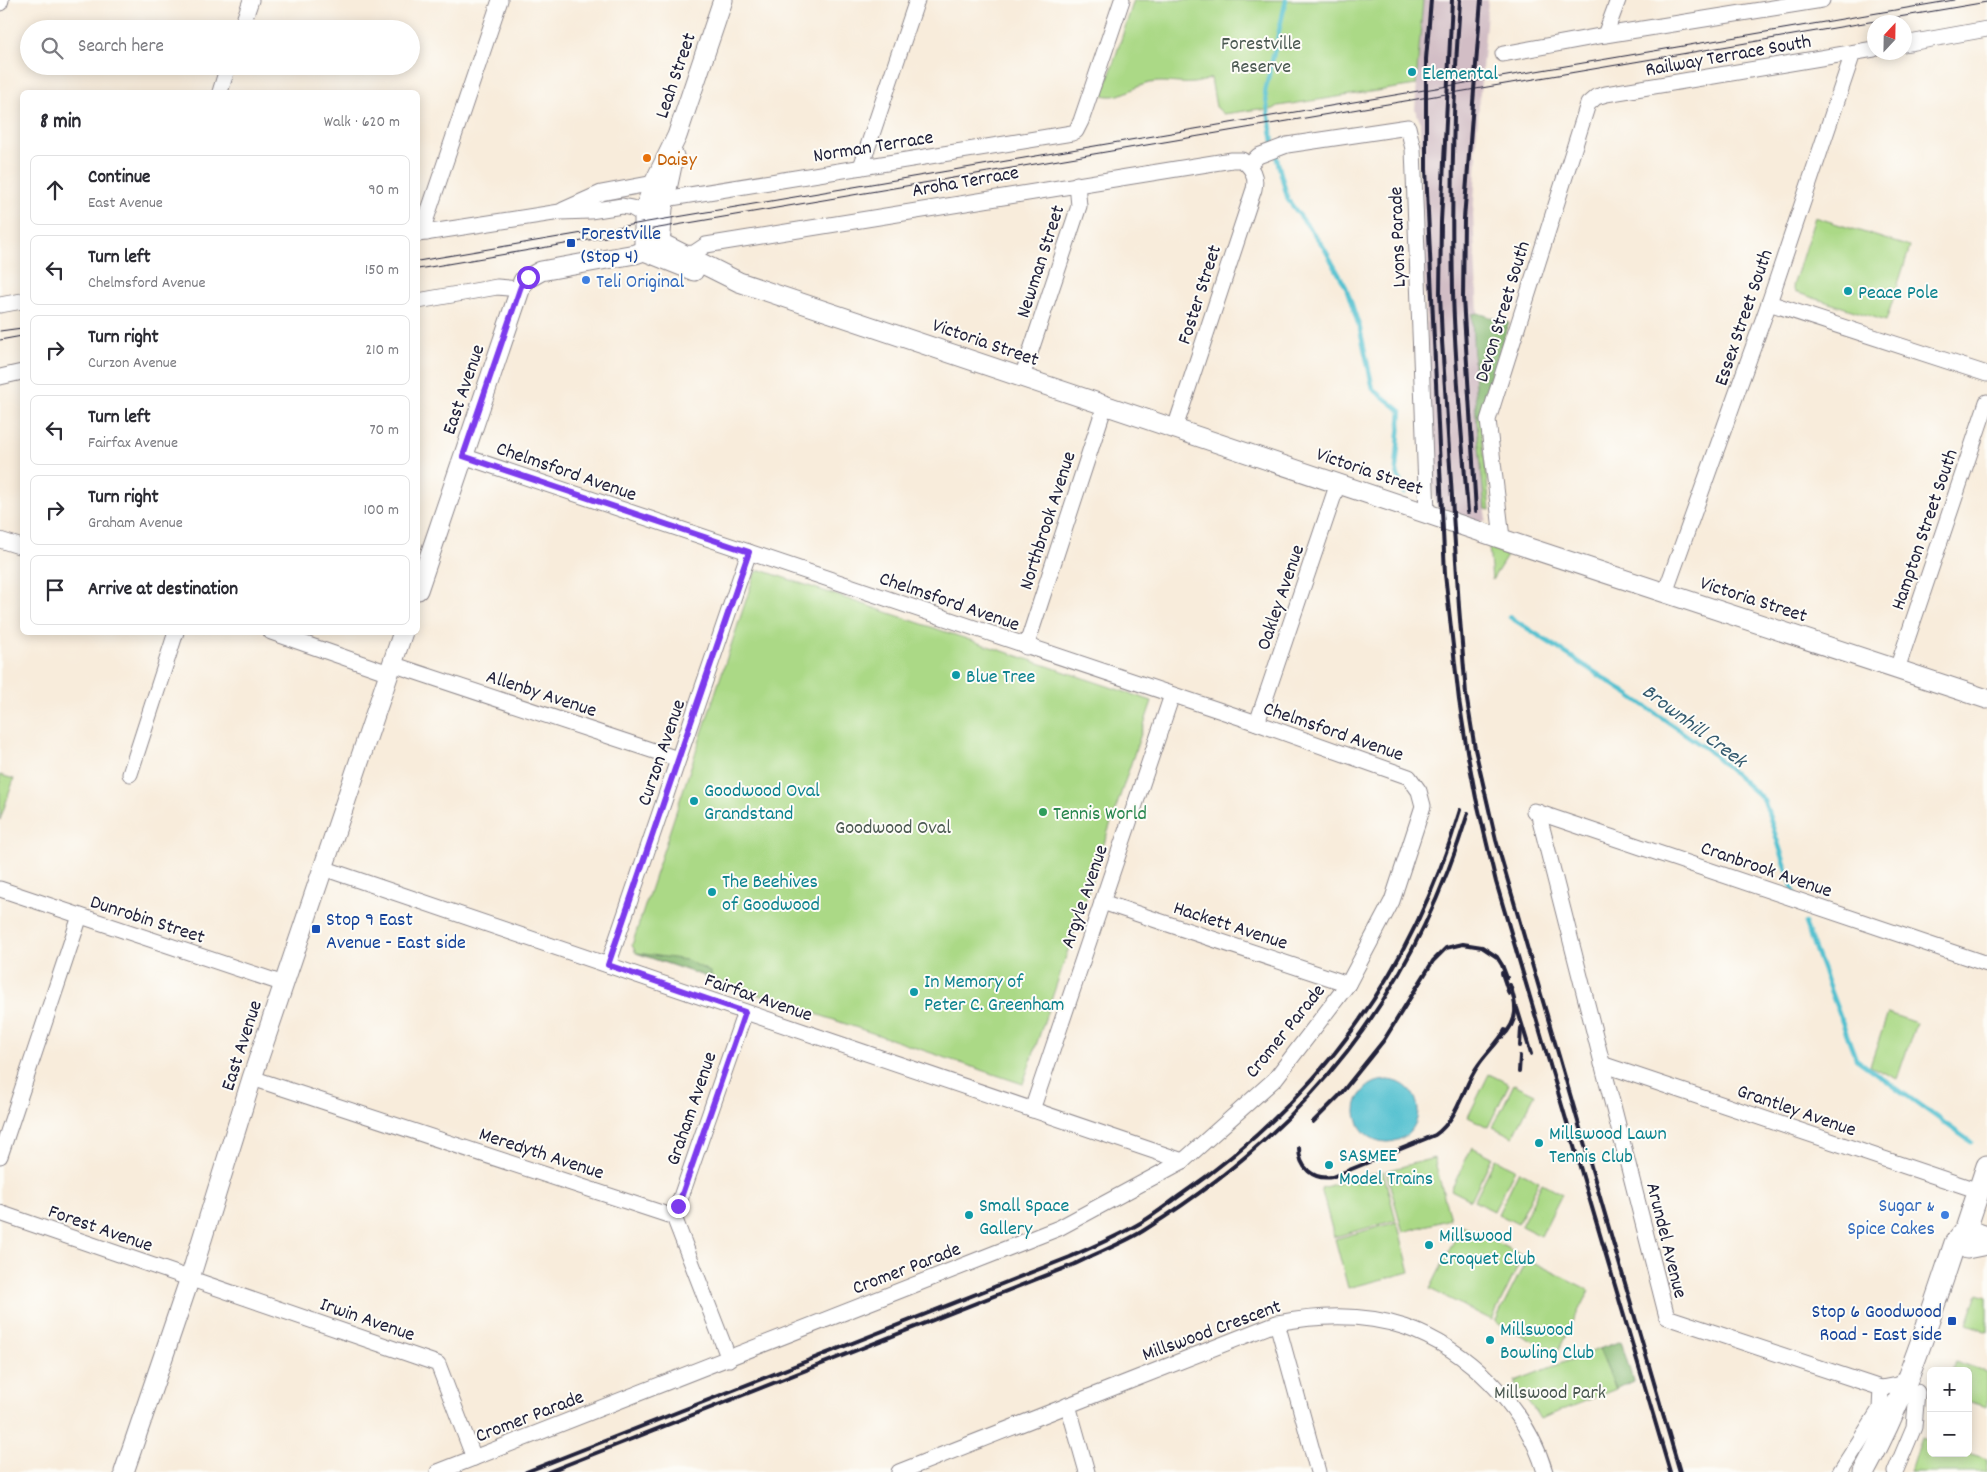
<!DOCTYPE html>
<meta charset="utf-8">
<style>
body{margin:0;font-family:Dekko,sans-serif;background:#f7f7f7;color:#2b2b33}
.controls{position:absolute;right:15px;bottom:15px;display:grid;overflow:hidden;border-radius:8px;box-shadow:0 2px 12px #0003}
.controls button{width:45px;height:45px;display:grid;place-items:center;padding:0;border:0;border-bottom:1px solid #e1e1e2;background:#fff;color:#2b2b33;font:25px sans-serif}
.compass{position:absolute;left:1867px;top:15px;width:45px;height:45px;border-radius:50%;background:#fff;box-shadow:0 2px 12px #0003;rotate:22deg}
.stop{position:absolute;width:15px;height:15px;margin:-11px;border:4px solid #7c3aed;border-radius:50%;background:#fff}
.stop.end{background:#7c3aed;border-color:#fff;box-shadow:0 1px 5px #0008}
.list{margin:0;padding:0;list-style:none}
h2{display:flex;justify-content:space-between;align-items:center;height:65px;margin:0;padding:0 20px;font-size:21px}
h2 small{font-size:16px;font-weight:400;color:#7c7c81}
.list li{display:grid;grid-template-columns:32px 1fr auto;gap:15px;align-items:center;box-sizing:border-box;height:70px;margin:0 10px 10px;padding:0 10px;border:1px solid #e1e1e2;border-radius:8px}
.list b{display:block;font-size:19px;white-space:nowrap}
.list p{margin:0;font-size:16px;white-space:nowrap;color:#7c7c81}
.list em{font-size:16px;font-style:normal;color:#7c7c81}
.icon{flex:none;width:28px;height:28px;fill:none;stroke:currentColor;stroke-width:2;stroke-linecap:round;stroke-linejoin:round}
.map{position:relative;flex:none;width:1987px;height:1472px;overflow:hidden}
.search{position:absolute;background:#fff;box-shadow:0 2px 12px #0003;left:20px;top:20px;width:400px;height:55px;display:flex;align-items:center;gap:12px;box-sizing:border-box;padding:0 18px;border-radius:28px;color:#7c7c81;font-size:19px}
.panel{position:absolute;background:#fff;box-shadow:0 2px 12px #0003;left:20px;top:90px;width:400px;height:545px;border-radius:8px}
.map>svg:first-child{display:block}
.industrial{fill:#d2bdc5}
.green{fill:#abd986;stroke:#667e60}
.forest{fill:#88b973;stroke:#556e57}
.water{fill:#55c1d0;stroke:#3c7286}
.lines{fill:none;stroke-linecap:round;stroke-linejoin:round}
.stream{stroke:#55c1d0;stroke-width:4.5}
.minor-casing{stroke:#8d878b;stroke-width:17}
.tertiary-casing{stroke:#8d878b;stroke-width:21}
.secondary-casing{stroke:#8d878b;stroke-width:23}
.minor{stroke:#fff;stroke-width:15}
.tertiary{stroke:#fff;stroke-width:19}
.secondary{stroke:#fff;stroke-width:21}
.tram{stroke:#22223b;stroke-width:1}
.rail{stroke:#22223b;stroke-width:4}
.route{stroke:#7c3aed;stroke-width:6}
.culture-dot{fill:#0f9aa8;stroke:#fdfcf7;stroke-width:2}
.food-dot{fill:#e8710a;stroke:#fdfcf7;stroke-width:2}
.transit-dot{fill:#1a4fb4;stroke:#fdfcf7;stroke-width:2}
.shop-dot{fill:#3f7fe0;stroke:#fdfcf7;stroke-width:2}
.leisure-dot{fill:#2e9e5b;stroke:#fdfcf7;stroke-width:2}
.labels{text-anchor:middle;stroke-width:4;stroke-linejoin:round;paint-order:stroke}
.park-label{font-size:20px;fill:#4b5952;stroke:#fdfcf7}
.street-label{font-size:20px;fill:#22223b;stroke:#fdfcf7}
.culture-label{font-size:20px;fill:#0d838f;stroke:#fdfcf7;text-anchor:start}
.food-label{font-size:20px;fill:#c56008;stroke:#fdfcf7;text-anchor:start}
.transit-label{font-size:20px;fill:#164399;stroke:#fdfcf7;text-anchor:start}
.shop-label{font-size:20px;fill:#366cbe;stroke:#fdfcf7;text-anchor:start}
.leisure-label{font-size:20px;fill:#27864d;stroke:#fdfcf7;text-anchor:start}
.water-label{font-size:21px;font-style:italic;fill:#345a6f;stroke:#fdfcf7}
</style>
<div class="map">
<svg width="1987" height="1472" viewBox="0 0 1987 1472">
<rect width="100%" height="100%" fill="#fdfcf7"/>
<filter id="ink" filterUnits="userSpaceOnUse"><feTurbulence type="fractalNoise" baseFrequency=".02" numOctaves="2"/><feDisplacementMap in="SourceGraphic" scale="10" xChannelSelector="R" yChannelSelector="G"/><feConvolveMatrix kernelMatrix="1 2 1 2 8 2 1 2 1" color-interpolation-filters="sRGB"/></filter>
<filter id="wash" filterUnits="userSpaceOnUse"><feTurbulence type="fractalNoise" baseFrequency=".0096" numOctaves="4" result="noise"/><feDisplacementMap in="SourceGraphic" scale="20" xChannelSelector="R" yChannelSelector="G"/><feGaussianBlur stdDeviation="1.12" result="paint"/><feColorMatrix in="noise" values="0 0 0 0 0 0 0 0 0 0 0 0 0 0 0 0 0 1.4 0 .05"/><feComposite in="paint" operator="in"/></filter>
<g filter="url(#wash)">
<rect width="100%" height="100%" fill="#f8ecdb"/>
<polygon class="industrial" points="1423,0 1488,0 1475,151 1477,156 1473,215 1478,313 1472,314 1476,414 1486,520 1480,522 1436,506 1433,495 1422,222 1420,120 1415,110"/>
<g class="green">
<path d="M1134,0H1423L1416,85L1278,106C1274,110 1265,112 1259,109L1224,114L1216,107L1211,78C1187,89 1173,79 1150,83C1133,86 1121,100 1103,95Z"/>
<polygon points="1815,217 1910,247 1886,321 1795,292 1793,286"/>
<polygon points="1476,414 1480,417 1490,510 1485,509"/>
<polygon points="1489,547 1507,556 1492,580"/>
<polygon points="761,570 1152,701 1023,1084 636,953 632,945 755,573"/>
<polygon points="0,775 14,779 0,820"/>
<polygon points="1888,1013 1916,1023 1897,1079 1870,1066"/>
<polygon points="1489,1074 1509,1084 1488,1127 1468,1117"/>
<polygon points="1514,1084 1535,1094 1513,1137 1493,1127"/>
<polygon points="1472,1147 1492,1157 1471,1200 1451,1190"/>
<polygon points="1434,1158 1450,1219 1403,1232 1386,1171"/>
<polygon points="1495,1159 1515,1169 1494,1211 1474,1201"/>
<polygon points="1383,1171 1396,1220 1334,1237 1321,1188"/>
<polygon points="1519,1171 1539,1181 1518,1224 1498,1214"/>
<polygon points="1542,1183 1562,1194 1541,1236 1521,1226"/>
<polygon points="1397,1222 1410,1272 1348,1288 1335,1239"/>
<polygon points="1462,1225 1523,1256 1492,1320 1430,1289"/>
<polygon points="1527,1259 1589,1290 1557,1353 1495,1322"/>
<polygon points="1978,1293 1987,1296 1987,1331 1967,1324"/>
<polygon points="1599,1349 1616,1389 1540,1419 1533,1408 1515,1385 1515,1381"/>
<polygon points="1955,1361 1987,1372 1987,1407 1968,1401 1968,1371 1952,1371"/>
<polygon points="1921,1437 1931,1441 1931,1453 1968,1453 1987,1459 1987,1472 1910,1472"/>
</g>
<g class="forest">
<polygon points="1478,313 1509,323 1485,393 1487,396 1480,417 1476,414 1472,314"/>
<polygon points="637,953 687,960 710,972 713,979"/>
<polygon points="1621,1341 1633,1381 1616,1389 1599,1349"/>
</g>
<circle class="water" cx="1387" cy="1111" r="31"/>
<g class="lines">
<g class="stream">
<polyline points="1286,0 1265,92 1274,148 1288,200 1323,246 1346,287 1360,329 1373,389 1401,411 1396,469 1404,493"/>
<polyline points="1510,617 1625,692 1708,750 1764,800 1795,895"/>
<polyline points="1805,923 1856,1059 1971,1142"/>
</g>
</g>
</g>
<g filter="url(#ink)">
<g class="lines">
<defs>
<g id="minor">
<polyline points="0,3 1,0"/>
<polyline points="241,29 251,0"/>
<polyline points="1605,35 1618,0"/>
<polyline points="1904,44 1987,29"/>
<polyline points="1503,54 1605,35 1822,0"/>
<polyline points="220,92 228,66"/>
<polyline points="1249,165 1258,156 1287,145 1408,127 1413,149 1427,513"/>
<polyline points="861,167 917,0"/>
<polyline points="665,199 1072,133 1076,131 1081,121 1122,0"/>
<polyline points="563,210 601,193 654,183"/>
<polyline points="427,233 425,222 500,0"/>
<polyline points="418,234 560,212 590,211 622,206 632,208 644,215"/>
<path d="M681,254L694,253L706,245L1232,160H1242C1252,168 1257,176 1254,189L1175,428"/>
<polyline points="418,301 497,287 520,289"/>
<polyline points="1769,303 1987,374"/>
<polyline points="0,305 22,301"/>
<polyline points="0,377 22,372"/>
<polyline points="1022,377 1079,206 1077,184"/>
<polyline points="1502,538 1488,420 1588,104 1596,97 1606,94 1874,49"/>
<polyline points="0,540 22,547"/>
<polyline points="1665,593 1769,303 1853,53"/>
<polyline points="271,632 389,673"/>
<polyline points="1026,647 1105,405"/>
<polyline points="392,664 678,759"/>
<polyline points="1897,669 1987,402"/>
<polyline points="1257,723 1338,483"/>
<polyline points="130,774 176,632"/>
<polyline points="1534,811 1987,964"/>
<polyline points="1538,812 1667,1317 1881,1388 1907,1383"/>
<polyline points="323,868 1183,1161"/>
<polyline points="0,889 284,984"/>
<polyline points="1102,902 1348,984"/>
<polyline points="608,965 749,552"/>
<polyline points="1602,1064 1979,1191"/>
<polyline points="252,1078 674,1217 729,1359"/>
<polyline points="1032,1110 1172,695"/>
<polyline points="0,1156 80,916"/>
<polyline points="0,1213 438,1364 474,1458"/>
<polyline points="674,1217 745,1012"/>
<polyline points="1277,1323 1318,1472"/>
<polyline points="1068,1405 1087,1472"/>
<polyline points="438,1472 1059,1228 1183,1161 1275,1079 1348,984 1392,901 1423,806 1419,791 1409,777 1257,723 463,456"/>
<path d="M899,1472L1277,1323C1318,1315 1364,1313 1405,1327C1468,1349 1526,1407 1545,1472"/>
<polyline points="1840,1472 1880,1409 1881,1388"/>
<polyline points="1895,1472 1914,1427 1917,1392"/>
</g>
<g id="tertiary">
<polyline points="659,242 739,282 1517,544 1987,699"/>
<polyline points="659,242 661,234 663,208 674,156"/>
<polyline points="644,251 644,215 647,203 654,183 677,136 723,0"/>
<polyline points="644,251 694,271"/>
<polyline points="418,590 523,281 541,271 635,254 649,249 659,242"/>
<polyline points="1966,1229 1987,1236"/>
<polyline points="1967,1249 1987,1245"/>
<polyline points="124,1472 190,1278 252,1078 403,632"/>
</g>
<path id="secondary" d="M1864,1472C1905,1398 1928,1323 1955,1243L1966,1229L1987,1166"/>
</defs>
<use href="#minor" class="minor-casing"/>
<use href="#tertiary" class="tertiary-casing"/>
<use href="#secondary" class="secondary-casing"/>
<use href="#minor" class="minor"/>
<use href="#tertiary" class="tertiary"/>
<use href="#secondary" class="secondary"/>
<g class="tram">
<polyline points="418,261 1954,0"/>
<polyline points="418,269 1987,2"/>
<polyline points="0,331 22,328"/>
<polyline points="0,340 22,336"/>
</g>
<g class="rail">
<polyline points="1431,0 1426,59 1426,169 1445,574 1459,700 1467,751 1476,798 1496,882 1670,1472"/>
<polyline points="1452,0 1441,222 1440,293 1442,341 1459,607 1466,694 1475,749 1496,840 1680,1472"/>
<path d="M1460,0C1453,97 1451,195 1453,292C1455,365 1462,439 1468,512"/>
<polyline points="1476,511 1463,298 1464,219 1481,0"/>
<polyline points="1502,973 1509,994"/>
<polyline points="1517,1008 1531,1054"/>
<path d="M1502,1037C1519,1021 1517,1005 1510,985"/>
<polyline points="1520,1046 1521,1028"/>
<polyline points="1519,1072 1520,1056"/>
<polyline points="1313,1122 1339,1096 1384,1040 1433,961 1446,948 1463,944 1482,947 1497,957 1502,965 1507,978"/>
<path d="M1299,1148C1299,1168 1313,1180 1332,1177L1435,1135C1460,1117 1462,1087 1479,1064C1487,1052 1499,1042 1505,1030"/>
<path d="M526,1472L1070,1257C1094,1246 1119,1236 1142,1222C1156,1214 1169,1203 1182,1194C1321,1097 1412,972 1460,810"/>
<path d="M548,1472L1075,1264C1098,1252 1125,1243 1146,1229C1310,1126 1411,997 1468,813"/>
</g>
</g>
</g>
<g class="lines" filter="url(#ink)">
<polyline class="route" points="528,277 523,281 520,289 463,456 749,552 608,965 745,1012 678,1206"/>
</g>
<g class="culture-dot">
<circle cx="1412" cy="72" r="5"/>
<circle cx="1848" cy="291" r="5"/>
<circle cx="956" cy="675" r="5"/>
<circle cx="694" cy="801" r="5"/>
<circle cx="712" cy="892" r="5"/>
<circle cx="914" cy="992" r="5"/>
<circle cx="1539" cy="1143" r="5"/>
<circle cx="1329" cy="1165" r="5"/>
<circle cx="969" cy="1215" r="5"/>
<circle cx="1429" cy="1245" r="5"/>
<circle cx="1490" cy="1340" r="5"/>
</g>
<circle class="food-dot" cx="647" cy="158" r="5"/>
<g class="transit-dot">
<rect x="566" y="238" width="10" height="10" rx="2.5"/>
<rect x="311" y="924" width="10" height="10" rx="2.5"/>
<rect x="1947" y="1316" width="10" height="10" rx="2.5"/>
</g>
<g class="shop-dot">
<circle cx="586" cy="280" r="5"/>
<circle cx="1945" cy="1215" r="5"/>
</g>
<circle class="leisure-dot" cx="1043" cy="812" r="5"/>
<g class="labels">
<g class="park-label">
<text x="1261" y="49">Forestville<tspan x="1261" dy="23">Reserve</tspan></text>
<text x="893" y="833">Goodwood Oval</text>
<text x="1550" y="1398">Millswood Park</text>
</g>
<g class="street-label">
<text transform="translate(1728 54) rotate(-10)" y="7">Railway Terrace South</text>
<text transform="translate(674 75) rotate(-71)" y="7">Leah Street</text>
<text transform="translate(873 145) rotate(-9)" y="7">Norman Terrace</text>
<text transform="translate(965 180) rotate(-10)" y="7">Aroha Terrace</text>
<text transform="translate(1396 237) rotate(-92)" y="7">Lyons Parade</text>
<text transform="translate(1039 261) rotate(-72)" y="7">Newman Street</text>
<text transform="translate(1198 294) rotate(-72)" y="7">Foster Street</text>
<text transform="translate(1501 311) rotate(-73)" y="7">Devon Street South</text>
<text transform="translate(1742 317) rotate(-71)" y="7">Essex Street South</text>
<text transform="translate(986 341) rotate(19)" y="7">Victoria Street</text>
<text transform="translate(462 389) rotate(-71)" y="7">East Avenue</text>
<text transform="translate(567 470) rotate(19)" y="7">Chelmsford Avenue</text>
<text transform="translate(1370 470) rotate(19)" y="7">Victoria Street</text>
<text transform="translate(1046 520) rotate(-72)" y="7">Northbrook Avenue</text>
<text transform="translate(1923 529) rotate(-71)" y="7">Hampton Street South</text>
<text transform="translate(1279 597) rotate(-71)" y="7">Oakley Avenue</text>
<text transform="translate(1754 598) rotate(18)" y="7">Victoria Street</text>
<text transform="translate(950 600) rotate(19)" y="7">Chelmsford Avenue</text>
<text transform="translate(542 692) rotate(18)" y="7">Allenby Avenue</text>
<text transform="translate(1334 730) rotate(19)" y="7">Chelmsford Avenue</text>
<text transform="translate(660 752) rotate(-71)" y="7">Curzon Avenue</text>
<text transform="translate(1767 868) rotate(19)" y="7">Cranbrook Avenue</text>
<text transform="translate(1083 896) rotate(-71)" y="7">Argyle Avenue</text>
<text transform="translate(148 918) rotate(18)" y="7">Dunrobin Street</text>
<text transform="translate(1231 924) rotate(18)" y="7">Hackett Avenue</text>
<text transform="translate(759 996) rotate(19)" y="7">Fairfax Avenue</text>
<text transform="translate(1284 1030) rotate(-51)" y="7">Cromer Parade</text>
<text transform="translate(240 1045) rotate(-72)" y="7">East Avenue</text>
<text transform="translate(690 1108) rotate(-71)" y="7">Graham Avenue</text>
<text transform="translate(1797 1109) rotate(19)" y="7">Grantley Avenue</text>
<text transform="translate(542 1152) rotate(18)" y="7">Meredyth Avenue</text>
<text transform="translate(101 1227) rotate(19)" y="7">Forest Avenue</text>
<text transform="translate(1668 1240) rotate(76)" y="7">Arundel Avenue</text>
<text transform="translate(906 1267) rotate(-21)" y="7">Cromer Parade</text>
<text transform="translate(368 1318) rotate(19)" y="7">Irwin Avenue</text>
<text transform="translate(1211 1329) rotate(-20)" y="7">Millswood Crescent</text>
<text transform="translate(529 1415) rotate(-21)" y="7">Cromer Parade</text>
</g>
<g class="culture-label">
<text x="1422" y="79">Elemental</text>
<text x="1858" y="298">Peace Pole</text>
<text x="966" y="682">Blue Tree</text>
<text x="704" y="796">Goodwood Oval<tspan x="704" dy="23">Grandstand</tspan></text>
<text x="722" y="887">The Beehives<tspan x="722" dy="23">of Goodwood</tspan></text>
<text x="924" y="987">In Memory of<tspan x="924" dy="23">Peter C. Greenham</tspan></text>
<text x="1549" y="1139">Millswood Lawn<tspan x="1549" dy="23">Tennis Club</tspan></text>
<text x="1339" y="1161">SASMEE<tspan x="1339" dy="23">Model Trains</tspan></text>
<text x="979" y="1211">Small Space<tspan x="979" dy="23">Gallery</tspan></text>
<text x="1439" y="1241">Millswood<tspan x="1439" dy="23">Croquet Club</tspan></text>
<text x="1500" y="1335">Millswood<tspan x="1500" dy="23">Bowling Club</tspan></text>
</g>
<g class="food-label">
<text x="657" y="165">Daisy</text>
</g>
<g class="transit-label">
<text x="581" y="239">Forestville<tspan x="581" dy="23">(Stop 4)</tspan></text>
<text x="326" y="925">Stop 9 East<tspan x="326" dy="23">Avenue - East side</tspan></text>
<text x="1942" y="1317" text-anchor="end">Stop 6 Goodwood<tspan x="1942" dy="23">Road - East side</tspan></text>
</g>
<g class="shop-label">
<text x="596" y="287">Teli Original</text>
<text x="1935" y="1211" text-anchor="end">Sugar &amp;<tspan x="1935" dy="23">Spice Cakes</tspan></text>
</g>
<g class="leisure-label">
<text x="1053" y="819">Tennis World</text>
</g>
<g class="water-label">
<text transform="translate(1695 725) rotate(37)" y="7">Brownhill Creek</text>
</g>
</g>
</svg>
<div class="controls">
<button>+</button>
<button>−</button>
</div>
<svg class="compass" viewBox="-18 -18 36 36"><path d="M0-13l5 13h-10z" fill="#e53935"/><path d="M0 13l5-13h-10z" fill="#7c7c81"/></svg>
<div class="stop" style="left:528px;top:277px"></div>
<div class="stop end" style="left:678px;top:1206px"></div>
<div class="search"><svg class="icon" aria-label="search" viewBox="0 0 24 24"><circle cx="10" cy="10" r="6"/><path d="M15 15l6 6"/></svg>Search here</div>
<section class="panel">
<h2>8 min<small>Walk · 620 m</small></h2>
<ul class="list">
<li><svg class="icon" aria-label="ahead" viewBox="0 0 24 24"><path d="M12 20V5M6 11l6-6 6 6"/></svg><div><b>Continue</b><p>East Avenue</p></div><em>90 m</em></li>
<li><svg class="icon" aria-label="left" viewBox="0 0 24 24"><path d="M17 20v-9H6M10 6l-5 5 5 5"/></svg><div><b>Turn left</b><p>Chelmsford Avenue</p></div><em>150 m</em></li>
<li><svg class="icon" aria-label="right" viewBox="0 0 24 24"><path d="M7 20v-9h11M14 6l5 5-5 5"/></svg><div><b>Turn right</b><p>Curzon Avenue</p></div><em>210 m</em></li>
<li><svg class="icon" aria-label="left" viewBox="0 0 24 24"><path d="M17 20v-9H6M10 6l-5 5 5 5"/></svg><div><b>Turn left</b><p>Fairfax Avenue</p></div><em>70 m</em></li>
<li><svg class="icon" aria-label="right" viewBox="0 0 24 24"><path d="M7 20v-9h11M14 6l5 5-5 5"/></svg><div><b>Turn right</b><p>Graham Avenue</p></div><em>100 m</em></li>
<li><svg class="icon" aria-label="arrive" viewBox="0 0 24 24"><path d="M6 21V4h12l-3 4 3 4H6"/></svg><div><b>Arrive at destination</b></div></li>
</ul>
</section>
</div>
